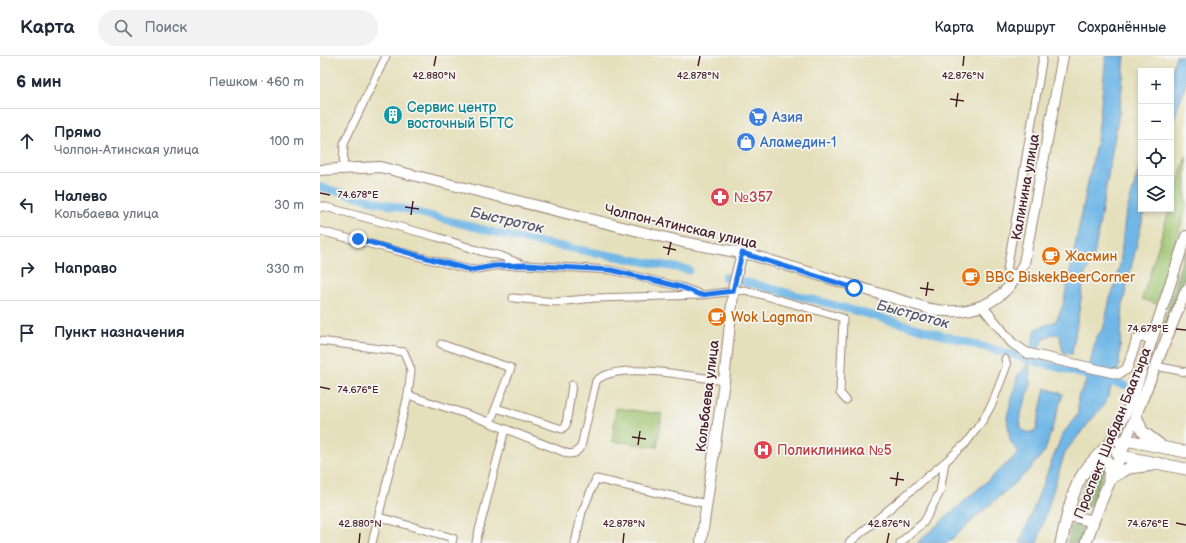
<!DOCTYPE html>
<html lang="ru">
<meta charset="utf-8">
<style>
body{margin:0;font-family:"Balsamiq Sans",sans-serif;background:#f2f2f3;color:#1f2937}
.controls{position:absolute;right:12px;top:12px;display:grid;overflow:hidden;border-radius:0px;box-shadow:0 2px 6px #0003}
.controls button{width:36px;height:36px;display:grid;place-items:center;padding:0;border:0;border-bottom:1px solid #e0e1e3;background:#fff;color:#1f2937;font:20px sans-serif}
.stop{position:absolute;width:12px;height:12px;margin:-9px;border:3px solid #1a73e8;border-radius:50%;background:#fff}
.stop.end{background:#1a73e8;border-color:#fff;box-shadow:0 1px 4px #0008}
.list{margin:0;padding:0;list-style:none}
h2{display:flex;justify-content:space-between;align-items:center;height:52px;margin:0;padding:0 16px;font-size:17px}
h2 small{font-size:13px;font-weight:400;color:#747a83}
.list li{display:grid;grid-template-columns:26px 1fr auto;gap:12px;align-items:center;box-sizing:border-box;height:64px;padding:0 16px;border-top:1px solid #e0e1e3}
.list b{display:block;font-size:15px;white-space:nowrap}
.list p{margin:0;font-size:13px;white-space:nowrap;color:#747a83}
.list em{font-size:13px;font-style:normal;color:#747a83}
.icon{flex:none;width:22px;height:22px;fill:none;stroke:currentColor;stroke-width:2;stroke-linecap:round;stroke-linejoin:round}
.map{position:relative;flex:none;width:866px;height:487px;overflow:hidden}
header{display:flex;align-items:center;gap:24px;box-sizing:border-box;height:56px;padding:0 20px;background:#fff;border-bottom:1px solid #e0e1e3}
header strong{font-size:19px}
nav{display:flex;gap:22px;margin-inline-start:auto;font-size:14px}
.search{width:280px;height:36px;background:#f2f2f3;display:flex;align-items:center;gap:10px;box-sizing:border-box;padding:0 14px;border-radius:22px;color:#747a83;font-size:15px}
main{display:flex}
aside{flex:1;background:#fff}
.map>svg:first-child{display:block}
.green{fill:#9dc36e;stroke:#74714c}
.forest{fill:#7ea961;stroke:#646446}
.water{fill:#70b7e7;stroke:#5d6b89}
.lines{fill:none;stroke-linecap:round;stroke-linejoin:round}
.stream{stroke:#70b7e7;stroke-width:2.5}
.canal{stroke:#70b7e7;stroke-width:8}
.minor-casing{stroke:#988074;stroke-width:9}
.tertiary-casing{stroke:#988074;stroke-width:11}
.secondary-casing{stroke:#988074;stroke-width:12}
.primary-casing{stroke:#988074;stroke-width:13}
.minor{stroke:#fff;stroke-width:7}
.tertiary{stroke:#fff;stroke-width:9}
.secondary{stroke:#fff;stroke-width:10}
.primary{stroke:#fff;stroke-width:11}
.route{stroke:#1a73e8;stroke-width:5}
.ticks{fill:none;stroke:#4a1f2b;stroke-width:1.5}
.labels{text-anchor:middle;stroke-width:3.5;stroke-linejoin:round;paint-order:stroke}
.culture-label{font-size:14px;fill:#0d838f;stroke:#f6f6f2;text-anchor:start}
.shop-label{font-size:14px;fill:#366cbe;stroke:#f6f6f2;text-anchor:start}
.street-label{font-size:14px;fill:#4a1f2b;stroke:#f6f6f2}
.health-label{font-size:14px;fill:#be3a42;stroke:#f6f6f2;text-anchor:start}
.food-label{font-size:14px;fill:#c56008;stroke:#f6f6f2;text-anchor:start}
.water-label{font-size:15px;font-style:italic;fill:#57546d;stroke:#f6f6f2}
.ticks-label{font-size:10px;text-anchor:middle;fill:#4a1f2b;stroke:#f6f6f2;stroke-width:3.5;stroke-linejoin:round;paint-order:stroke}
</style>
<header>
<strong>Карта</strong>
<div class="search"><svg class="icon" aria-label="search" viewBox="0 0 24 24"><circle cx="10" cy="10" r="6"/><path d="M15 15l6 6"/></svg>Поиск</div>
<nav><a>Карта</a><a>Маршрут</a><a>Сохранённые</a></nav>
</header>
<main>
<aside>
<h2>6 мин<small>Пешком · 460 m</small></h2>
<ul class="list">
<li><svg class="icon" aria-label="ahead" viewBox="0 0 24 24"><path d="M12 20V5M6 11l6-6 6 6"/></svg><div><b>Прямо</b><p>Чолпон-Атинская улица</p></div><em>100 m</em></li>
<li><svg class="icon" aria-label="left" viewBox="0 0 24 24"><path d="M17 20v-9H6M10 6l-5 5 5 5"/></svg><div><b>Налево</b><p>Кольбаева улица</p></div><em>30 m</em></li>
<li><svg class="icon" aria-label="right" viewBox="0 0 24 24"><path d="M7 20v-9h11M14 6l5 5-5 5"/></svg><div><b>Направо</b></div><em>330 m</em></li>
<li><svg class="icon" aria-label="arrive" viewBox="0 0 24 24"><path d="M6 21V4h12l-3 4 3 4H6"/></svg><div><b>Пункт назначения</b></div></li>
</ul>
</aside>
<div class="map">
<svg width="866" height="487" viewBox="0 0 866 487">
<rect width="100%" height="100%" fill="#f6f6f2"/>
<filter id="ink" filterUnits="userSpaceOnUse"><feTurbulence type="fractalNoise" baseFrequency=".025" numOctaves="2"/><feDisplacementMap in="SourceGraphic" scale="8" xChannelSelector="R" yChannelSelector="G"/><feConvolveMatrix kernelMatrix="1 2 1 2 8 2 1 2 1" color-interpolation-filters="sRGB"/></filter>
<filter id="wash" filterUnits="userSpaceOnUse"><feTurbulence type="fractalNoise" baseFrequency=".012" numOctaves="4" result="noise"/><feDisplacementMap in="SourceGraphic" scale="16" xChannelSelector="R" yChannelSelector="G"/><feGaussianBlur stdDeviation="0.9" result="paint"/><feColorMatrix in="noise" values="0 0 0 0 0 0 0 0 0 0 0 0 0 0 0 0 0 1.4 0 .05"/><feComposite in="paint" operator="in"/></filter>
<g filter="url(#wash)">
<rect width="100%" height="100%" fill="#e5e0bc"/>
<g class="green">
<polygon points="866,100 866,153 836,248 822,243"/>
<polygon points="296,352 342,358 337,391 292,385"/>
</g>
<g class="forest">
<polygon points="866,190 866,218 847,268 844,268"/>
<polygon points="784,407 785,413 770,450 765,454 760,453 757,447 769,420 779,408"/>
<polygon points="757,467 763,471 760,487 747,487 751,470"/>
</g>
<g class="water">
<path d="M786,0H805L800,51L773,205L765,218L752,298L743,297L740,279L732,278L724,283L709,311L711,328L700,360L701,373C706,377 710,377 716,374L725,332L743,338L725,395L710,413L627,487H597L699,397L690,385L687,361L698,319L706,310L716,273L736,265L743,249L778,78Z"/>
<polygon points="856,0 866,0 866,27 851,72 851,16"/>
<polygon points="821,105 821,153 825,153 803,247 799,310 786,346 745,396 717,487 700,487 742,379 758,358 758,340 765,328 776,282 784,271 790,242 795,230 800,209 805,162"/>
</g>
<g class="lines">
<polyline class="stream" points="704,303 708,309"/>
<g class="canal">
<polyline points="0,131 196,182 369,214"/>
<path d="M405,221C539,253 671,295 804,329"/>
</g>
</g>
</g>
<g filter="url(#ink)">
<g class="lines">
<defs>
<g id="minor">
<polyline points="23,113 24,87 66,0"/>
<polyline points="0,152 2,150 117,181 160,195 181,200 201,208"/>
<polyline points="0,175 151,214 174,210 205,209 291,214 361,231 377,237"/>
<polyline points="698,221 687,214 723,0"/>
<polyline points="193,242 236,246 275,242 381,239 425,234 523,262 520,337 526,344"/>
<polyline points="0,285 84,296 91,314 88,339 52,487"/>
<polyline points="121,288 191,312 170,367"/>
<polyline points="835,310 866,316"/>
<path d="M88,339L158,362L249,398L255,397L261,391L276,325C297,304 375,321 404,325"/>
<polyline points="176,352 242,373 246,369 252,329"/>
<polyline points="59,461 133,482 132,487"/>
<polyline points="156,486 185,373"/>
<polyline points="255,487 262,456 276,423 387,448"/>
<polyline points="529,487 625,406"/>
<polyline points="580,487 604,466 620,436 625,406 646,387 663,364 672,348 687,309 685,303"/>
</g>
<polyline id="tertiary" points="662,250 692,287 707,297 798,318 807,313 817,283 821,281 833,282"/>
<g id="secondary">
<path d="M0,114L60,111L363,186L432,199L610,253C652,261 686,247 704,207L743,0"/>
<polyline points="806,384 866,234"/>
<polyline points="789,388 811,347 866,180"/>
<polyline points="381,487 404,325 414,229 422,197"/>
</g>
<g id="primary">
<polyline points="816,360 822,375 839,388"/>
<polyline points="800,386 806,384 866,396"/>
<polyline points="797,396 801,400 866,413"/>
<polyline points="775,403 787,405 790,409 789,421"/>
<polyline points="789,423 809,412 833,409"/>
<polyline points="748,459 772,465"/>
<path d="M741,487C746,466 750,441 761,421C768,409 779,398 789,388"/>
<path d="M766,487C776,450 794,420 806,384"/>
</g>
</defs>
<use href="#minor" class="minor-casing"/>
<use href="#tertiary" class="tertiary-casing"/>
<use href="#secondary" class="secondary-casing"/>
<use href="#primary" class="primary-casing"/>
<use href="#minor" class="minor"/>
<use href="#tertiary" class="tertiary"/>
<use href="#secondary" class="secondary"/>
<use href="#primary" class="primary"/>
</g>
</g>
<g class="lines" filter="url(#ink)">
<polyline class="route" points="38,183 151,214 174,210 205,209 291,214 361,231 381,239 413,235 422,197 534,232"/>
</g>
<path class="ticks" d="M114,10L116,0M378,10L380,0M643,10L644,0M630,43L644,45M636,51L638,37M0,137L10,139M85,151L99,153M91,159L93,145M343,191L356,194M348,199L351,186M600,232L614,234M606,240L608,226M856,273L866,274M0,331L10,333M312,381L326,383M318,389L320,375M570,422L584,424M576,430L578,416M856,467L866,469M39,487L40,477M303,487L304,477M567,487L569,477"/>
<defs>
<symbol id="building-disc" viewBox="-11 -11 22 22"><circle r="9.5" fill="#0f9aa8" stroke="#f6f6f2"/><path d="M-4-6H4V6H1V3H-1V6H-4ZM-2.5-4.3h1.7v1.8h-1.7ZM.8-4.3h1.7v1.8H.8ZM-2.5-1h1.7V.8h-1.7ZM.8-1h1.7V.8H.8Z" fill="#fff"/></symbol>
<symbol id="supermarket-disc" viewBox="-11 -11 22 22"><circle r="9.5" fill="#3f7fe0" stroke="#f6f6f2"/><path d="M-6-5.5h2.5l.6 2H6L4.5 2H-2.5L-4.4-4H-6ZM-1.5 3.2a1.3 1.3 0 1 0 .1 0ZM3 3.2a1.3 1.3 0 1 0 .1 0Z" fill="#fff"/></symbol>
<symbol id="shop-disc" viewBox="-11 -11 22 22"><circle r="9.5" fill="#3f7fe0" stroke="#f6f6f2"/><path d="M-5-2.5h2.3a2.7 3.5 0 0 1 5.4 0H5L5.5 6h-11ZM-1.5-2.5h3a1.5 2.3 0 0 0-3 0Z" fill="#fff"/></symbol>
<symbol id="pharmacy-disc" viewBox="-11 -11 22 22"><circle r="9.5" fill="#e0444e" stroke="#f6f6f2"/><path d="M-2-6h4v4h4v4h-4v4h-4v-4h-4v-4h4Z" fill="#fff"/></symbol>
<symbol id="cafe-disc" viewBox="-11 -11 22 22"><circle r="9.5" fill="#e8710a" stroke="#f6f6f2"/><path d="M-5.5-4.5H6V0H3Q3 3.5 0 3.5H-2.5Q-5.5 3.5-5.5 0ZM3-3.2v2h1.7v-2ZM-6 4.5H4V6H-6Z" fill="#fff"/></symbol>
<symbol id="hospital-disc" viewBox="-11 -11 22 22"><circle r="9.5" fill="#e0444e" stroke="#f6f6f2"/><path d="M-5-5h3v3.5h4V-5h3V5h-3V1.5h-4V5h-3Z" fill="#fff"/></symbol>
</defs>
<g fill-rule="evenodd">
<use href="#building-disc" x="62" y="48" width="22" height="22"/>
<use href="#supermarket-disc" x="427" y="50" width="22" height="22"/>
<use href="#shop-disc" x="415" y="75" width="22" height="22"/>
<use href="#pharmacy-disc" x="389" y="130" width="22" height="22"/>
<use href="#cafe-disc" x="720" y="189" width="22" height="22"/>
<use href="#cafe-disc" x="640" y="210" width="22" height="22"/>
<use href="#cafe-disc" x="386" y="250" width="22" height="22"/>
<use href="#hospital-disc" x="432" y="383" width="22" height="22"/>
</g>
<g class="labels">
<g class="culture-label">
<text x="87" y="56">Сервис центр<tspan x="87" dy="16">восточный БГТС</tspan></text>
</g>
<g class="shop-label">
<text x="452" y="66">Азия</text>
<text x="440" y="91">Аламедин-1</text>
</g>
<g class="street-label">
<text transform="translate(705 131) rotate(-80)" y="5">Калинина улица</text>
<text transform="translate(361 170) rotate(13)" y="5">Чолпон-Атинская улица</text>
<text transform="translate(387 340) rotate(-83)" y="5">Кольбаева улица</text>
<text transform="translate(792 377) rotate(-68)" y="5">Проспект Шабдан Баатыра</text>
</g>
<g class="health-label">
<text x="414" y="146">№357</text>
<text x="457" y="399">Поликлиника №5</text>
</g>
<g class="food-label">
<text x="745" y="205">Жасмин</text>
<text x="665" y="226">BBC BiskekBeerCorner</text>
<text x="411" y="266">Wok Lagman</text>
</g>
<g class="water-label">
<text transform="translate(187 164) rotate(13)" y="5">Быстроток</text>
<text transform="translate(593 258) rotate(15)" y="5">Быстроток</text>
</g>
</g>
<g class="ticks-label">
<text x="114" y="23">42.880°N</text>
<text x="378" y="23">42.878°N</text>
<text x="643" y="23">42.876°N</text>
<text x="38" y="142">74.678°E</text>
<text x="828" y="276">74.678°E</text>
<text x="38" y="337">74.676°E</text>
<text x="828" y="471">74.676°E</text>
<text x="40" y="471">42.880°N</text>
<text x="304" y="471">42.878°N</text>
<text x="569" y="471">42.876°N</text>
</g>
</svg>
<div class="controls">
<button>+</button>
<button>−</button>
<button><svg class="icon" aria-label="locate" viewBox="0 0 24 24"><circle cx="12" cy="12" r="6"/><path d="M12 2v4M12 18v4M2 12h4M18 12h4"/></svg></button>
<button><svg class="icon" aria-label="layers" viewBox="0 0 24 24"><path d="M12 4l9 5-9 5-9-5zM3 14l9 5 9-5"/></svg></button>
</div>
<div class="stop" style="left:534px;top:232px"></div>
<div class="stop end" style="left:38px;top:183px"></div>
</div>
</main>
